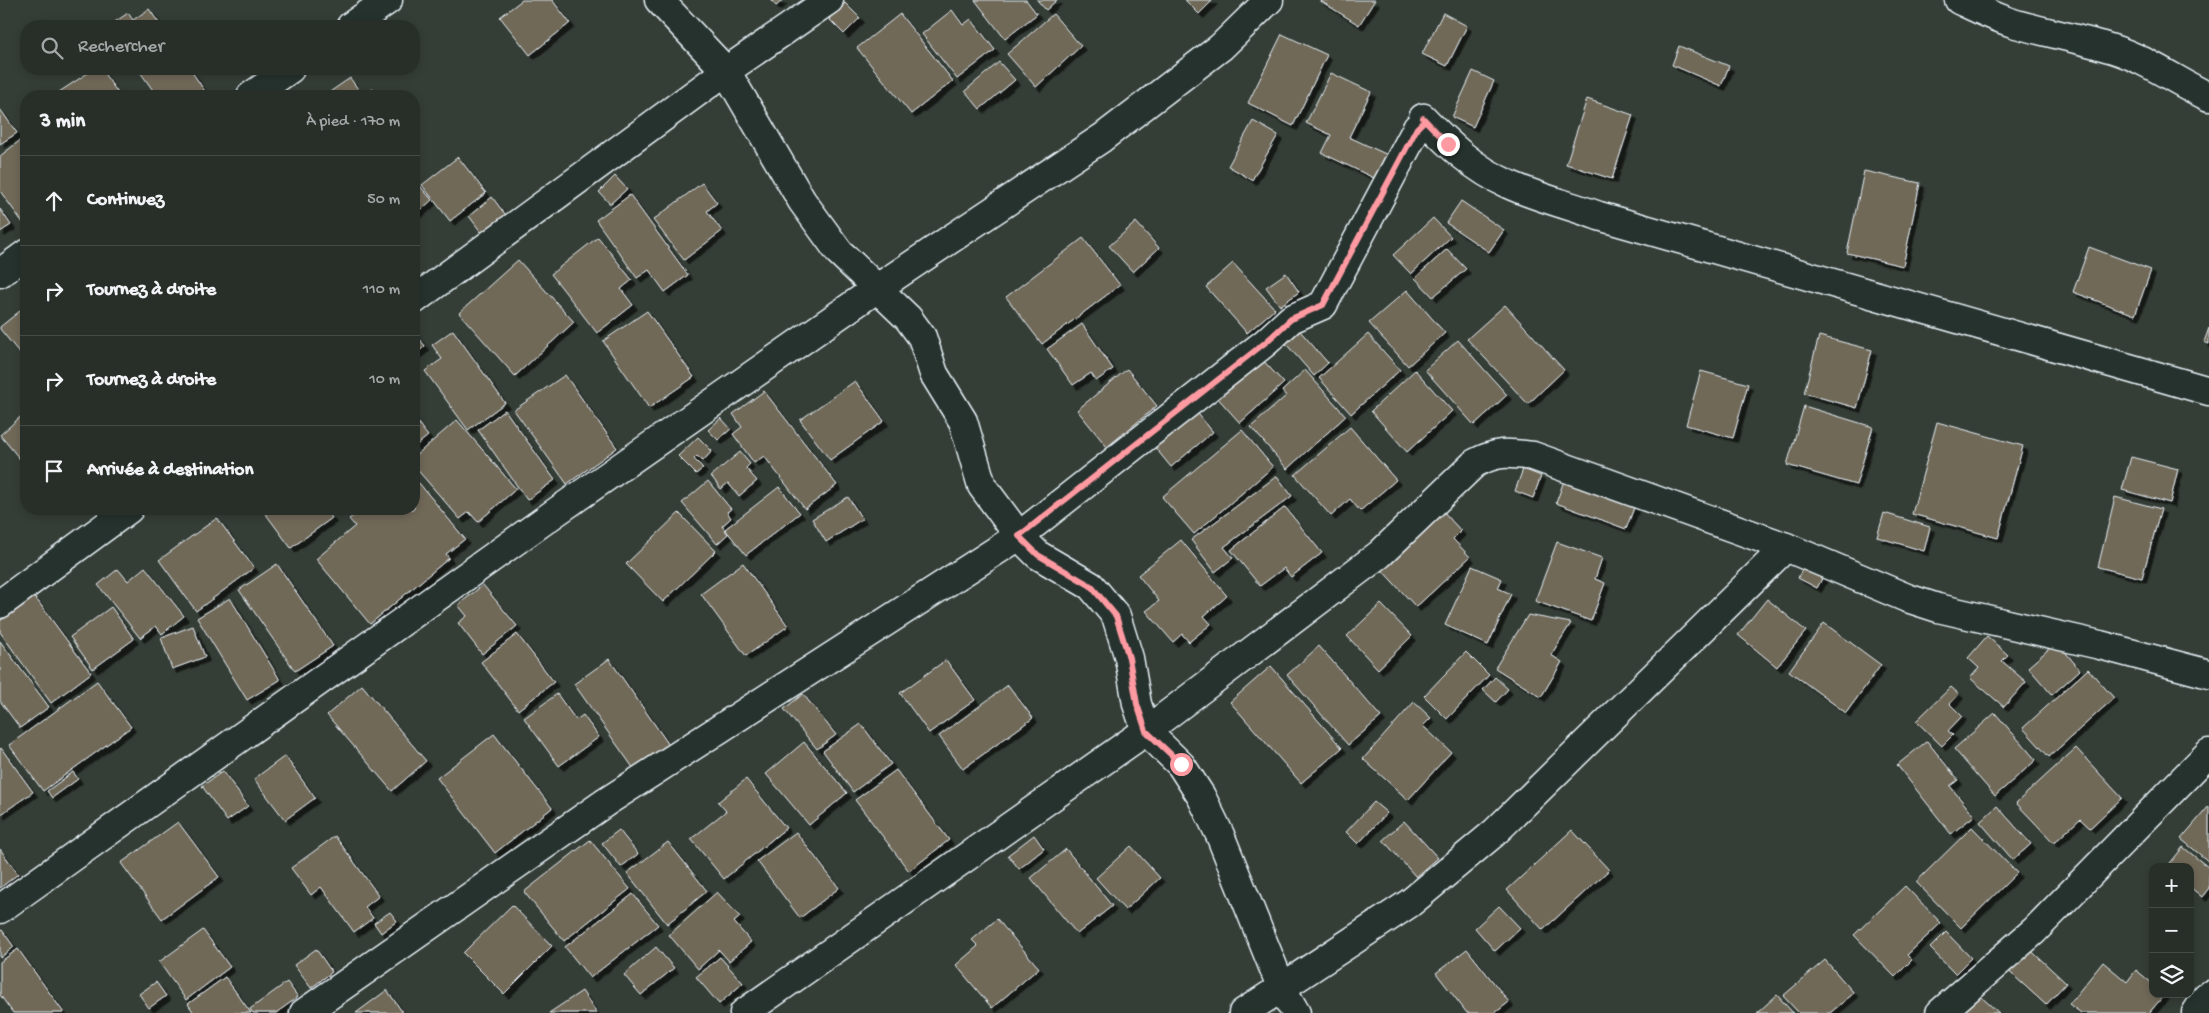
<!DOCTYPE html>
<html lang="fr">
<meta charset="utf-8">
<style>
body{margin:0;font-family:"Gochi Hand",sans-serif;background:#343a34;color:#f1f3f6}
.controls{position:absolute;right:15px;bottom:15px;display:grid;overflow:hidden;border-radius:10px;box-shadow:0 2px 8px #0003}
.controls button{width:45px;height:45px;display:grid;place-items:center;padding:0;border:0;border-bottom:1px solid #444a45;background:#282e28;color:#f1f3f6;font:25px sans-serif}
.stop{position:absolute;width:15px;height:15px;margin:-11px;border:4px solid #ff9aa2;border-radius:50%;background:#fff}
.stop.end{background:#ff9aa2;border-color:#fff;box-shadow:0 1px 5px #0008}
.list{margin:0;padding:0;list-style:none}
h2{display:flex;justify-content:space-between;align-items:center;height:65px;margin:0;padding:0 20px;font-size:21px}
h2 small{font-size:16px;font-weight:400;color:#a5a8a8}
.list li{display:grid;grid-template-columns:32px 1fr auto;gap:15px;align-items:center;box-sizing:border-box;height:90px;padding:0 20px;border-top:1px solid #444a45}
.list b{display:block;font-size:19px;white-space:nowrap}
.list em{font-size:16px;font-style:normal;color:#a5a8a8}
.icon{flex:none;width:28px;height:28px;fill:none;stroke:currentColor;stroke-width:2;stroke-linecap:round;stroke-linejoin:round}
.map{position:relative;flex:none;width:2209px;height:1013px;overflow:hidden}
.search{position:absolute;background:#282e28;box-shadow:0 2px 8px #0003;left:20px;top:20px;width:400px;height:55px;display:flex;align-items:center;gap:12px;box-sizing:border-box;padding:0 18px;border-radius:20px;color:#a5a8a8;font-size:19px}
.panel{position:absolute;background:#282e28;box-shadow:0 2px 8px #0003;left:20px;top:90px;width:400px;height:425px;border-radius:20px}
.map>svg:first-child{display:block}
.building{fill:#716959;stroke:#e8f1f8;filter:url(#shadow)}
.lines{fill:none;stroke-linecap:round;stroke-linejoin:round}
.minor-casing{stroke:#e8f1f8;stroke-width:31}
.minor{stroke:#26332d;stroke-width:28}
.route{stroke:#ff9aa2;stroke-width:6}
</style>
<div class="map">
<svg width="2209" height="1013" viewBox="0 0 2209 1013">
<defs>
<filter id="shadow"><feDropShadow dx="4.5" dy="4.5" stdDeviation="0" flood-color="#0009"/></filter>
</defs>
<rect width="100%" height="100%" fill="#353e36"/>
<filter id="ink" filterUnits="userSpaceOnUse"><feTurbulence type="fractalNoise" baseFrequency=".02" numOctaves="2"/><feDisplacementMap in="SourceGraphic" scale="10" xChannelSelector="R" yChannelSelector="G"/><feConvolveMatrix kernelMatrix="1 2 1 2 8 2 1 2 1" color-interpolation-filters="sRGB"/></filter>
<g filter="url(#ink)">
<g class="building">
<polygon points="522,0 552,0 570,23 530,55 500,17"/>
<polygon points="771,0 783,0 776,6"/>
<polygon points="975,0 1026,0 1037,14 1005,39"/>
<polygon points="1037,0 1057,0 1046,10"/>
<polygon points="1185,0 1213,0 1199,14"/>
<polygon points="1319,0 1375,0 1359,25"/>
<polygon points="845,3 860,18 844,34 829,19"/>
<polygon points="149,9 161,26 109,26 128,13 133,20"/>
<polygon points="952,10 963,25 971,19 995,50 957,79 922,34"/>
<polygon points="1443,13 1467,26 1447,66 1422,54"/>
<polygon points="900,14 953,81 911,114 857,48"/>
<polygon points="1053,14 1081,46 1036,87 1007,54"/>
<polygon points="1282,34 1327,55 1293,126 1248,103"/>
<polygon points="1679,46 1729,66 1721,86 1672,65"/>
<polygon points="999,62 1015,80 980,109 965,91"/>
<polygon points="94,69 101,69 120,96 62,96 59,92"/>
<polygon points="138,69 190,69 208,96 157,96"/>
<polygon points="1473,71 1494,81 1473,127 1452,117"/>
<polygon points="1331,73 1371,92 1349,137 1392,157 1380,181 1322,153 1331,135 1306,123"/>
<polygon points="350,78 363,96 373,89 378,96 324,96"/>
<polygon points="1587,99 1633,115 1612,179 1566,164"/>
<polygon points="0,109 17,133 0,144"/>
<polygon points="1253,121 1278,135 1252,180 1228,166"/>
<polygon points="22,139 26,145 26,227 0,191 0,156"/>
<polygon points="458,157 486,193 450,221 422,185"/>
<polygon points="1864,171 1920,183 1903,266 1847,253"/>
<polygon points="615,176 627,189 610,204 599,192"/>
<polygon points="414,179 432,200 414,216"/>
<polygon points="702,183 717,203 707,211 722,231 684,260 653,220"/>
<polygon points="630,195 688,275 665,292 649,270 637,278 596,220"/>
<polygon points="492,197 508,218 484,236 469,216"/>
<polygon points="1461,201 1504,230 1489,252 1446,223"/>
<polygon points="0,209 11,225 0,232"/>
<polygon points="1433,218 1451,237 1411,274 1393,255"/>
<polygon points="1136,222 1159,248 1133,272 1109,246"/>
<polygon points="598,237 632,280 621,289 633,305 597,333 551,274"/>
<polygon points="1083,238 1120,285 1042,344 1006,297"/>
<polygon points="2089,247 2151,270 2135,315 2073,292"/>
<polygon points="1447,249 1466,269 1433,297 1415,278"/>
<polygon points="518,260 574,322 515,376 459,313"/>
<polygon points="1233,263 1275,309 1247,333 1206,287"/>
<polygon points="1286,273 1299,292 1280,306 1266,287"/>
<polygon points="1407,290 1445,333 1408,366 1369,323"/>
<polygon points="1505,305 1564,370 1528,404 1467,339"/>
<polygon points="26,306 26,361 0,329 0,327"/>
<polygon points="647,311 694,377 649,408 603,341"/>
<polygon points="1082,324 1113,369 1096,381 1091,373 1073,385 1047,349"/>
<polygon points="1294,324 1328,363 1314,376 1280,337"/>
<polygon points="2209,328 2209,344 2204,342"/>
<polygon points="453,330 505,403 468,430 425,371 442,359 432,345"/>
<polygon points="414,332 425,346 414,356"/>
<polygon points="1368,334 1400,370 1351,414 1319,378"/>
<polygon points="1819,336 1872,350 1857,408 1804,393"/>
<polygon points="1458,340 1507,395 1474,425 1425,370"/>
<polygon points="1258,355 1284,383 1240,423 1215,395"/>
<polygon points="1127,369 1157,406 1107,447 1077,410"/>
<polygon points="1305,370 1346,416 1287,469 1251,427 1286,396 1282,391"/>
<polygon points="1415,370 1452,411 1407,452 1371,411"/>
<polygon points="1701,371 1748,384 1733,438 1686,425"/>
<polygon points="565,375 617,448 567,484 514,410"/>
<polygon points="855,381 884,421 830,460 800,420"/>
<polygon points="764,391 837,485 805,509 764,456 754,463 733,434 742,427 733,414"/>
<polygon points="1804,406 1873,427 1856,485 1787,465"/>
<polygon points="505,410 555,480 527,500 478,430"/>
<polygon points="1195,410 1213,432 1171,467 1153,445"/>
<polygon points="26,412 26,462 24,464 0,435"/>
<polygon points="414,418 428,436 414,447"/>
<polygon points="721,418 731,429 718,440 708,430"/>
<polygon points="457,420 516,489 478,522 469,512 460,519 414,466 414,457"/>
<polygon points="1937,422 2023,446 1998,538 1912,514"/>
<polygon points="1350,427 1396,480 1360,511 1350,499 1331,516 1295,475"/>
<polygon points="1242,430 1273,467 1194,534 1162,497"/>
<polygon points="698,437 712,451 703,461 697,456 694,459 703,468 696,474 678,456"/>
<polygon points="740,452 750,464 746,468 757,481 739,496 728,483 721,489 711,476"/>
<polygon points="2131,457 2178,469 2170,503 2122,490"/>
<polygon points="1523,469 1541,476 1533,498 1515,491"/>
<polygon points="1277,476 1292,496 1224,547 1233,558 1215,572 1191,540"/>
<polygon points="1565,478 1635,505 1626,529 1556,503"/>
<polygon points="708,481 731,509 727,512 731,518 722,526 728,534 717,544 682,503"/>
<polygon points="419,483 465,539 446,554 449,558 370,624 316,559 355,526 349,519 362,509 414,509 414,488"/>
<polygon points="779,487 800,513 746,555 725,529"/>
<polygon points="848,497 862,519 826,542 812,519"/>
<polygon points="2115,497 2161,509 2142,578 2098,567"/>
<polygon points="1285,507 1322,553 1291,577 1284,568 1260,586 1231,550"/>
<polygon points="270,509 325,509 332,518 291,548 265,513"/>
<polygon points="1442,510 1461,531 1453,539 1470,557 1416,607 1380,568"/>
<polygon points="679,513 716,551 663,602 626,564"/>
<polygon points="1884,513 1930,527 1924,551 1877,537"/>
<polygon points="217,518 254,568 196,611 159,560"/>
<polygon points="1181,540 1227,596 1204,616 1211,624 1189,642 1182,634 1173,642 1146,611 1159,601 1138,575"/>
<polygon points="1557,542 1602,558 1595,579 1605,583 1591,621 1535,601"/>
<polygon points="1806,561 1826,571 1817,588 1798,578"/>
<polygon points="743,563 788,626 746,656 701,594"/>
<polygon points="277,564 333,646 295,671 239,590"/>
<polygon points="1472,566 1502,579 1498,588 1511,594 1488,645 1445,625"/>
<polygon points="145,567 184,616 162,634 156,626 140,638 98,585 118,569 128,581"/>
<polygon points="483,585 517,626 482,654 458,623 467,616 458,605"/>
<polygon points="34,596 91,673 51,703 0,632 0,621"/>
<polygon points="230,598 280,680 247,700 197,618"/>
<polygon points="1767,599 1806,631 1777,667 1738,635"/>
<polygon points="1381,604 1412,636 1378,669 1347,636"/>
<polygon points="111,607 134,639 93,669 70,637"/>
<polygon points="1528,615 1571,623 1551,655 1562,662 1541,697 1495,668"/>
<polygon points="1824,623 1881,665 1846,713 1789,671"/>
<polygon points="193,626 205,657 172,669 161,638"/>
<polygon points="517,634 554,682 518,710 481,662"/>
<polygon points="1987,636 2008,655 2002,661 2026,682 2004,707 1970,678 1979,668 1968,658"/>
<polygon points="0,641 49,707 20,728 0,701"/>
<polygon points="2057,642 2080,670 2052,695 2028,667"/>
<polygon points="1319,646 1381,717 1348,745 1287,675"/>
<polygon points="1466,652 1489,675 1447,719 1424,696"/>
<polygon points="609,659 669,745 634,769 574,684"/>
<polygon points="946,660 975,700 929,733 900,693"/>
<polygon points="1271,666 1342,748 1301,783 1230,702"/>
<polygon points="2088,669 2114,698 2049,757 2023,728"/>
<polygon points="1495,677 1508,689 1496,702 1483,690"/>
<polygon points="97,681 131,727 43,791 9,745"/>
<polygon points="362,685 426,761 392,791 327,715"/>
<polygon points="1008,685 1033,718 963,769 939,736"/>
<polygon points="1951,687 1959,694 1950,704 1962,716 1948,731 1953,735 1942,746 1916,721"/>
<polygon points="557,694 576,720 583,715 599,737 559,766 524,718"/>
<polygon points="803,694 836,735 817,749 784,709"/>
<polygon points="1414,702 1431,718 1423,726 1451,752 1408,800 1363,759"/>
<polygon points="1995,713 2036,760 1995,796 1954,749"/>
<polygon points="861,724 891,764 853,792 823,751"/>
<polygon points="494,734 552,808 495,853 437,778"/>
<polygon points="1927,741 1958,780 1950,786 1974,816 1951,834 1897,765"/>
<polygon points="804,742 847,793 809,825 766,774"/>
<polygon points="1,748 33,792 0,815 0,749"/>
<polygon points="2076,748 2122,798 2090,828 2080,819 2054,843 2016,803"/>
<polygon points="285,756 315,798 285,820 254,779"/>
<polygon points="896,770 949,840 909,871 855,800"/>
<polygon points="223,771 248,806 227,821 202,786"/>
<polygon points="73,772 78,779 52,798 47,791"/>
<polygon points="746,779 786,828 724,879 691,839 726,811 718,802"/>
<polygon points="1374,802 1387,813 1358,844 1346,832"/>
<polygon points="1997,806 2031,844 2013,860 1980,822"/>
<polygon points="2209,806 2209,862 2181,839"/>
<polygon points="1404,821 1438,858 1416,877 1383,840"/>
<polygon points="178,822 219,877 162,919 121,863"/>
<polygon points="1972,827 2017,873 1961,928 1916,882"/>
<polygon points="619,830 638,854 621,867 602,843"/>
<polygon points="1572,830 1609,870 1543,930 1507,890"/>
<polygon points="796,832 839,888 800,918 757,861"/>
<polygon points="1034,835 1044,849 1019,869 1008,855"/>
<polygon points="335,836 379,896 365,907 373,918 354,932 321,887 311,895 291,868"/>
<polygon points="590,840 630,889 564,941 524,892"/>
<polygon points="668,842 707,891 667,924 627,873"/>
<polygon points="1131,846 1160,878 1125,910 1096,878"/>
<polygon points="2183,847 2209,868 2209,888 2202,897 2190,887 2190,867 2167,867"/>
<polygon points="0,849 18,874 0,888"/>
<polygon points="1066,849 1112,906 1077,934 1031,878"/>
<polygon points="1905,886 1941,923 1907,955 1912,960 1895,977 1854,935"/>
<polygon points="717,892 740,917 734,922 751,942 729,961 719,950 698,969 669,935"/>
<polygon points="633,894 658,925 590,978 565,947"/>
<polygon points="512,905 552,946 504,994 463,953"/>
<polygon points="1499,906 1520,928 1495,951 1475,928"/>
<polygon points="390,912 397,921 381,933 374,923"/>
<polygon points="997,919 1039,968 992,1008 956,965 978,946 972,940"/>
<polygon points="2,930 14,947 0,958 0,931"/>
<polygon points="203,930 230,967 186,1000 159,962"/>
<polygon points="1946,932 1971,958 1955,974 1930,948"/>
<polygon points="2024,944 2066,983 2046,1005 2003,966"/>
<polygon points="656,947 674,968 641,995 624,975"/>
<polygon points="18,949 64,1013 13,1013 0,995 0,962"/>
<polygon points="316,949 332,972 311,988 294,965"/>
<polygon points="1467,949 1509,1002 1495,1013 1467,1013 1436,973"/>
<polygon points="720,957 743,983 719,1004 696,977"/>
<polygon points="1825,960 1854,993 1830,1013 1799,1013 1783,996"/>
<polygon points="2103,962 2127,982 2136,970 2153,984 2153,994 2165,994 2149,1013 2081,1013 2069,1004"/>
<polygon points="225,977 251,1013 194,1013 188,1004"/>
<polygon points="156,982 166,996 149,1008 139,994"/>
<polygon points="287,982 298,997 276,1013 253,1013 250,1009"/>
<polygon points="387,990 403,1013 356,1013"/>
<polygon points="582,991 597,1013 549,1013"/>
<polygon points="1777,995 1793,1013 1757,1013"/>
<polygon points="1979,995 1999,1013 1963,1013"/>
</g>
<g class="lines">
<defs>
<g id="minor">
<polyline points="659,0 726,71 802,201 839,252 908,318 922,337 934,374 963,421 982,486 1019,536 1038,555 1091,586 1116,616 1129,658 1137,704 1146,731 1181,765 1201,796 1220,835 1282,989 1296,1013"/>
<path d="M1959,0C1978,9 1996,18 2016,24C2048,33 2081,39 2113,49C2148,60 2176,81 2209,97"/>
<polyline points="351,26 388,0"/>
<polyline points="251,96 290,69"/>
<polyline points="0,273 26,254"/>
<polyline points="414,300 726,71 829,0"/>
<polyline points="0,604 129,509"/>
<polyline points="0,909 556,512 876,289 1102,138 1221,47 1269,0"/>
<path d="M304,1013L606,802L1019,536L1266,342L1291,319L1323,305L1417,128L1424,121L1423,118C1448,144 1474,169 1508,184C1536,197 1569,205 1599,216L2209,391"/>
<path d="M744,1013L1146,731L1380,554L1475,463C1499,451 1507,453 1533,456L1786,547L1907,598L1938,608L2100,645L2209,674"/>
<polyline points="1243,1013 1410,903 1494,833 1786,547"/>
<polyline points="1940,1013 2034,931 2209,753"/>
<polyline points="2196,1013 2207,996 2209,995"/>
</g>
</defs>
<use href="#minor" class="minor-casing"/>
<use href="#minor" class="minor"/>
</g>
</g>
<g class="lines" filter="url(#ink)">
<polyline class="route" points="1181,764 1146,731 1137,704 1129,658 1116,616 1091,586 1038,555 1019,536 1266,342 1291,319 1323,305 1417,128 1424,121 1423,118 1448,144"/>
</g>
</svg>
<div class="controls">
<button>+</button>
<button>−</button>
<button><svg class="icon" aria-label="layers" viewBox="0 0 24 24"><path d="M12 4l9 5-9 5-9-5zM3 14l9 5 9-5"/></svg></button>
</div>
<div class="stop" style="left:1181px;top:764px"></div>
<div class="stop end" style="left:1448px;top:144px"></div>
<div class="search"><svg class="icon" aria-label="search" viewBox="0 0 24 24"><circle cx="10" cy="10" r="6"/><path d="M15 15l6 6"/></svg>Rechercher</div>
<section class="panel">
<h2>3 min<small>À pied · 170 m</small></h2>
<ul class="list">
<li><svg class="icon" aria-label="ahead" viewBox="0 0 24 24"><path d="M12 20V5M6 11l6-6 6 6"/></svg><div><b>Continuez</b></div><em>50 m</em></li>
<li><svg class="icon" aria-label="right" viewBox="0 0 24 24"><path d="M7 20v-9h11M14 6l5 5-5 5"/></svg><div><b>Tournez à droite</b></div><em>110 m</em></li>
<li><svg class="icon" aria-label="right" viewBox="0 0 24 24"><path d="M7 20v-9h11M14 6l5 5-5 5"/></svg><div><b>Tournez à droite</b></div><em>10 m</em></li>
<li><svg class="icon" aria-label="arrive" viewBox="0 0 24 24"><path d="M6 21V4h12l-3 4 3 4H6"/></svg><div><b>Arrivée à destination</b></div></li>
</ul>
</section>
</div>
